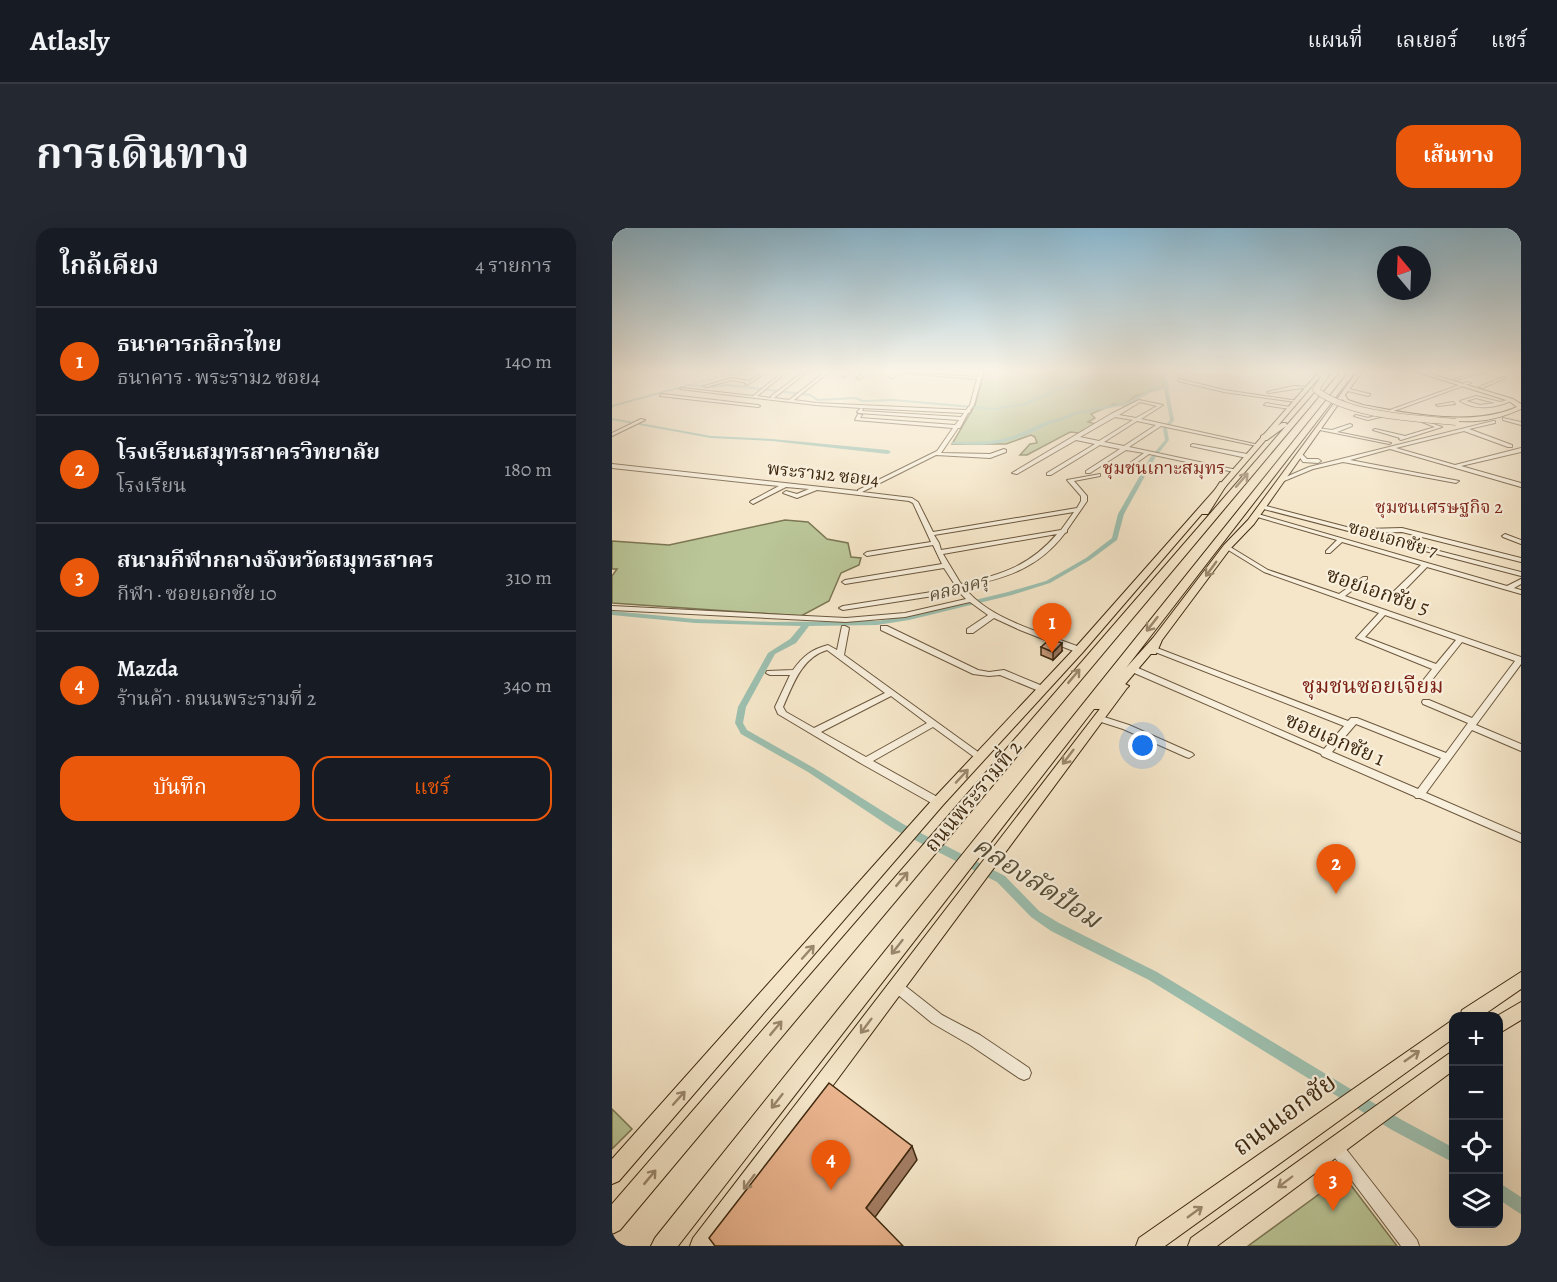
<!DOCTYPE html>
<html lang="th">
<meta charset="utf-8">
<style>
body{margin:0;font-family:Alegreya,"Noto Serif Thai",serif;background:#242831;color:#f1f3f6}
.controls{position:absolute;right:18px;bottom:18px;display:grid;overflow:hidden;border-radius:12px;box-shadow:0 6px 24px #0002}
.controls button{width:54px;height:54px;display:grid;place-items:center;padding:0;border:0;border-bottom:2px solid #363941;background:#171b24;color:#f1f3f6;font:30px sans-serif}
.compass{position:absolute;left:765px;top:18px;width:54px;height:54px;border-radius:50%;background:#171b24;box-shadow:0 6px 24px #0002;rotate:341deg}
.you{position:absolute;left:531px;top:518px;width:21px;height:21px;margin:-15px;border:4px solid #fff;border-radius:50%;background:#1a73e8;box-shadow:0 0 0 9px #1a73e833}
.badge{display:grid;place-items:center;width:39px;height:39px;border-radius:50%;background:#ea580c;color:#fff;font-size:20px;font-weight:700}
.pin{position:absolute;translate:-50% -50px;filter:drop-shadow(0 2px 3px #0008)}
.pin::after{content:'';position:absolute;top:32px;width:21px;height:18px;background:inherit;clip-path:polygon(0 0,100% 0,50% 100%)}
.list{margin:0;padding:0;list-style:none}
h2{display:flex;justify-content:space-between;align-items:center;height:78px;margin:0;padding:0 24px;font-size:26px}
h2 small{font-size:20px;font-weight:400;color:#9ea1a6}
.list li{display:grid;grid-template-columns:39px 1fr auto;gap:18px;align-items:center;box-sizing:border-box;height:108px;padding:0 24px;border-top:2px solid #363941}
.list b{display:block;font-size:22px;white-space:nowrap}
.list p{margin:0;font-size:20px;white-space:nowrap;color:#9ea1a6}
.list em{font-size:20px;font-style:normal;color:#9ea1a6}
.actions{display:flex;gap:12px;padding:18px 24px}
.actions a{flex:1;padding:14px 0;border:2px solid #ea580c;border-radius:18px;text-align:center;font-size:21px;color:#ea580c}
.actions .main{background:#ea580c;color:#fff}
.icon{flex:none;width:33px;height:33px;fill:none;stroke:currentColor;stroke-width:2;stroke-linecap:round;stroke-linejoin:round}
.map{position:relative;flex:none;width:909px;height:1018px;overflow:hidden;border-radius:18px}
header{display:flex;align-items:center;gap:36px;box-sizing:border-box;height:84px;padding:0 30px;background:#171b24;border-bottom:2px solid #363941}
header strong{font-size:28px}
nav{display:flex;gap:33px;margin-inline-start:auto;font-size:21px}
.intro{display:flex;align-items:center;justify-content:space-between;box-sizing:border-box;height:144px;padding:0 36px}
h1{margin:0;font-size:42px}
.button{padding:15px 27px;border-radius:18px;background:#ea580c;color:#fff;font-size:21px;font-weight:700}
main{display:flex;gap:36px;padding:0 36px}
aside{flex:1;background:#171b24;border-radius:18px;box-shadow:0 6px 24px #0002}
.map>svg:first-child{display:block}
.green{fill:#bac698;stroke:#7c7754;stroke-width:1.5}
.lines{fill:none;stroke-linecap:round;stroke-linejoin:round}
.canal{fill:#9dc0b0;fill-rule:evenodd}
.minor-casing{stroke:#6c583e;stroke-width:2}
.major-casing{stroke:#3e280f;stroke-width:2}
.highway-casing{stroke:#3e280f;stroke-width:2}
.minor{fill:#f8efdc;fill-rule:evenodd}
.major{fill:#f5e6c9;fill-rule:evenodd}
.highway{fill:#f5e6c9;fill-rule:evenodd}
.major-bridge-casing{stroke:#3e280f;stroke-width:7;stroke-linecap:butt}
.major-bridge{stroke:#f5e6c9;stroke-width:6}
.wall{fill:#c89a79;stroke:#3e280f;stroke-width:1.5}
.shaded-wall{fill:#a37d63;stroke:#3e280f;stroke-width:1.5}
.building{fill:#e9b38d;stroke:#3e280f;stroke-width:1.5}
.oneway{stroke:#9a876c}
.labels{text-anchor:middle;stroke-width:4.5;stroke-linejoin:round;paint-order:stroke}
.far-neighbourhood-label{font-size:18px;fill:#7a1f14;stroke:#f8efdc}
.far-street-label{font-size:18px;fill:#3e280f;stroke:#f8efdc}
.far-water-label{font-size:18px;font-style:italic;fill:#564e37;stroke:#f8efdc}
.street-label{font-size:21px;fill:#3e280f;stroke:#f8efdc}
.neighbourhood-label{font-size:22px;fill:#7a1f14;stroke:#f8efdc}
.near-street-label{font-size:26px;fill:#3e280f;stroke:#f8efdc}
.near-water-label{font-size:27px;font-style:italic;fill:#564e37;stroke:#f8efdc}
</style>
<header>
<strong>Atlasly</strong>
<nav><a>แผนที่</a><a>เลเยอร์</a><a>แชร์</a></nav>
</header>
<div class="intro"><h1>การเดินทาง</h1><a class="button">เส้นทาง</a></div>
<main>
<aside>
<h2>ใกล้เคียง<small>4 รายการ</small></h2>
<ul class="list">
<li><span class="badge">1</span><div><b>ธนาคารกสิกรไทย</b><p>ธนาคาร · พระราม2 ซอย4</p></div><em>140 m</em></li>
<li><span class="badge">2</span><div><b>โรงเรียนสมุทรสาครวิทยาลัย</b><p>โรงเรียน</p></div><em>180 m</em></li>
<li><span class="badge">3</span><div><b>สนามกีฬากลางจังหวัดสมุทรสาคร</b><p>กีฬา · ซอยเอกชัย 10</p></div><em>310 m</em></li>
<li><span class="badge">4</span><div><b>Mazda</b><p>ร้านค้า · ถนนพระรามที่ 2</p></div><em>340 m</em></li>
</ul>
<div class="actions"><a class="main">บันทึก</a><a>แชร์</a></div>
</aside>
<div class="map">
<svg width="909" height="1018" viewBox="0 0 909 1018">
<rect width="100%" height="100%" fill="#f5e6c9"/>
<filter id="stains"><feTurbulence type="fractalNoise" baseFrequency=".00333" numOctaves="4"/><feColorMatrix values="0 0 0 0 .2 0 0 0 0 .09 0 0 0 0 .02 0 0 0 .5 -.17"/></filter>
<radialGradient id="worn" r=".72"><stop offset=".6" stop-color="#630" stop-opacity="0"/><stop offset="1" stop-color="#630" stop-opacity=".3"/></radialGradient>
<g class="green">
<polygon points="372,144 535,144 550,147 552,159 524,168 512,177 502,176 479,186 483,190 476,194 484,196 467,205 458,204 415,227 408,227 418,216 425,215 423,209 419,207 394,216 340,216 363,177"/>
<polygon points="173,292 196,294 215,311 236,315 239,329 249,330 247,337 229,345 217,373 189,388 0,375 0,348 5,341 0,341 0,313 57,317"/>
<polygon points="0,881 20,901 0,921"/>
<polygon points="732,948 785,1018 636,1018"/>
</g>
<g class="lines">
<g class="canal">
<polygon points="125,144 130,144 83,156 81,155"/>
<polygon points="498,144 503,144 482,150 477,154 450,161 414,177 383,182 281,173 250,174 243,171 205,173 198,168 116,158 101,160 77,158 0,179 0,177 77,156 101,158 116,156 199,166 206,171 244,169 251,172 281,171 383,180 411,175 448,159 475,152 480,148"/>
<path d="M549,144H553L557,159L556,160L562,192L555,201L557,212L543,230L512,286L505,312L478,332L438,355L400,367L297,392L265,397L197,398L184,415L163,426L134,479L131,495L135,502L202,540L291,596L393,648L427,683L447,695L545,744L790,892L842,920V935L780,902L537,752L439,703L419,689L385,654L283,602L196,544L129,506L123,495L126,479L156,425L178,411L189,398L83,395L0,387V383L83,391L160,394L265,393L297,388L396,364L434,353L474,330L500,310L506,286L538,230L553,212L551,201L558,192L552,161L541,163L518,176L462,187C454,193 445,193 436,197C425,202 414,208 402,211C382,218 362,217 341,216L339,215L341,214C360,214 379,215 398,209C411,205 424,197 437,193C445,190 452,190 459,185L515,174L539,161L552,158Z"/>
<polygon points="0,190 99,208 160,211 276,222 279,224 276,226 160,213 99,210 0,192"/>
<polygon points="886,954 909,969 909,986 904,983 886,971"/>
</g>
<defs>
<g id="minor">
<polygon points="151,144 155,144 135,157 133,156 134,155 120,152 94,159 92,158 120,150 137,153"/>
<path d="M171,144H175L145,168L159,170V168L191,144H195L162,170L177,172L213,144H217L182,172L204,175L354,182L358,177L365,151L290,145L280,150L277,149L286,144L366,149L367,144H371L362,177L358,183L359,184L356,185L348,200H346L329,225L378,226L392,221L394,222V224L378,230L324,227L250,264L300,270L306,274L321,304L465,280L469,273V268L455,252L488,246V248L462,253L475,268V273L455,302V304L453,305C426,341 393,350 352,359C377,392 432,405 470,420L471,422L470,424H464L408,402L382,390L361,405H355V401L376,387L358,374L293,389L234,394L0,382V378L234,390L293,385L354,371L347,364L231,382L227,380L231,378L345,360L332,340L233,356L230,354L233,352L330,336L321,317L255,328L252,326L255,324L319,314L301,275L297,273L205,262L185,270L171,265L174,263L185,266L197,261L174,259L141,276L138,274L139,273L167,258L0,240V236L246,263V262L325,223L341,200L243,192L246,186L250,187L248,190L343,197L347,192L247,185L245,184L249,180L204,177L68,161L70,160L141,168ZM249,180L352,185L349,189L250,183L251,181ZM462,284L449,302L329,322L327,315L322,307ZM445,306C418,338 389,347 349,356L331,326Z"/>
<polygon points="235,144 239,144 232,149 230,149 230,147"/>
<polygon points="255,144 259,144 247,151 244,150"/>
<polygon points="869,144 874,144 844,152 842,151"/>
<polygon points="891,149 894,150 870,160 867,159"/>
<polygon points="567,151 612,162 686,173 684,174 612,164 566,153"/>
<polygon points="856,154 859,155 779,184 775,183"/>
<polygon points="682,158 697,159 657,165 655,164"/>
<polygon points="733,160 758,166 758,167 756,168 732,162"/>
<polygon points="50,166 146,177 148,178 146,179 48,168"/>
<path d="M864,168L888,174L899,171L901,172C884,180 864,183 848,173ZM864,170L883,175L868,177L854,173Z"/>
<path d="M527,172L551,177L529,191L647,217L645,218L549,198L517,219L625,242L622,244L537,226L513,243L511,242V240L532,225L514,222L478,245H474V243L508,221L488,217L439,247H435V245L483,216L464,212L405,246L400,245L499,186ZM528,174L545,178L524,190L507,187ZM503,189L521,192L487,213L468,209ZM525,193L544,197L512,218L492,214Z"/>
<polygon points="841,174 843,176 826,178 824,177"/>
<polygon points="654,175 678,179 680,180 678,181 652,177"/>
<polygon points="770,186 772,188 756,192 742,188 744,187 756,190"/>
<polygon points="891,190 909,194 909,197 891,192"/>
<polygon points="29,191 33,192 0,208 0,205"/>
<polygon points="810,192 830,199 789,212 787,211 788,210 761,202 763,201 793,208 823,199 810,194"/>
<polygon points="881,193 883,193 883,195 857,201 900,217 900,219 896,219 852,203 784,220 843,237 909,220 909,224 849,238 909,255 909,259 778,221 738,232 847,253 844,255 731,234 701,241 672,253 667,252 697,239"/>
<polygon points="738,196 740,197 740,198 725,204 779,215 777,216 703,201 705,200 720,202"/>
<polygon points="581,216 635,226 638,228 635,230 579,218 579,217"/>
<polygon points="689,225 695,231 706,231 709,233 706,235 691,234 686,227"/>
<polygon points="650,277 750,303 753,301 790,300 909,330 909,334 790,304 757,305 909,344 909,348 648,280 648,278"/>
<polygon points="642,286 646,286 895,358 909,351 909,356 902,360 909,362 909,366 815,339 783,372 777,372 777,368 809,337 730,314 718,325 714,325 714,323 725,312 642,288"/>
<polygon points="893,306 909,312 909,316 891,309 890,308"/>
<path d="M615,317L656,342L727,366L751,349H755V351L733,368L909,429V436L864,497L909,516V523L860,502L814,565L909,606V614L808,570H804L802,568L710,528L709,526L520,444L519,442L520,440H526L712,521L732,498L538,422L542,420H545L736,493L739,490H745L834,525L856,495L811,476L810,474L811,472H817L860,490L903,433L850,414L816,457H810L809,455L820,441L744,410L767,385L652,344L613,320L612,319ZM773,387L844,412L824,436L753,409ZM744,496L829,530L806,561L720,524Z"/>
<path d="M230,398H233L237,400L232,427L373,529L371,531H365L321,499L261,533L329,571L331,574L329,577H323L250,536L166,486L163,479L178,447H158L154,445L155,443L181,442C191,428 200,421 216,417L225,422ZM215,422L273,465L202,500L174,484L171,479C181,457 189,430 215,422ZM279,468L315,495L254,529L209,504Z"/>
<polygon points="269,398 275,398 366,442 377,444 392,442 433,459 434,461 433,463 427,463 388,447 377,448 361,446 269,402"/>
<polygon points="486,487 517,497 580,525 582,527 577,530 574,529 511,501 483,492 482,490"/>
<polygon points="284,752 288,754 330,787 368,807 417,840 419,845 417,850 412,852 407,850 358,817 320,795 280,762 278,758 280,754"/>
<polygon points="722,910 727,912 805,1012 807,1018 789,1018 717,922 715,917 717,912"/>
</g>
<g id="major">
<polygon points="707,144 712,144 471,424 331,577 7,953 0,956 0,931 321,571 463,420"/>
<path d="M745,144H750L733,167L736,172L751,177C798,186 860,199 905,179L897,173L805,144H812L901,171L909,176V181C894,188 880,192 864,193C842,195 742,185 730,171L642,296L618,321L550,412L544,426H536L535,424L541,410L612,317L636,292Z"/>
<polygon points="511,455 517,458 515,460 102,1018 78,1018 81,1010 507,456"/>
<polygon points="909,744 909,761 870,788 848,788 850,782"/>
<polygon points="909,774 909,792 886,806 885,788"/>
<polygon points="842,791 842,810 553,1018 524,1018 527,1010"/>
<polygon points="842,822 842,842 605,1018 576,1018 579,1010"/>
</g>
<g id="highway">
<polygon points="721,144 727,144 8,1002 0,1006 0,976 674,198 655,212 649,212 649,208 670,195 674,195 675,197"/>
<polygon points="737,144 743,144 514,440 541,410 549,410 549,414 492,481 482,481 66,1018 39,1018 43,1010"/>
<polygon points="608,254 615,256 596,286 590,286 589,284"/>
</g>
</defs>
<use href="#minor" class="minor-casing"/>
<use href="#major" class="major-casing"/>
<use href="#highway" class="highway-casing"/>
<use href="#minor" class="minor"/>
<use href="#major" class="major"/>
<use href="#highway" class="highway"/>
<defs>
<path id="major-bridge" d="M715,144L704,162C737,188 802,190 844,194"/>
</defs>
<use href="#major-bridge" class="major-bridge-casing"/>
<use href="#major-bridge" class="major-bridge"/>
</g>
<polygon class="wall" points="429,419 450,423 441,432 429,427"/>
<g class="shaded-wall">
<polygon points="450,415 450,423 441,432 441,424"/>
<polygon points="300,918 305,932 261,992 254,980"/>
</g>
<g class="building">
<polygon points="438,411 450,415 441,424 429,419"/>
<polygon points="217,855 300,918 254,980 291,1018 103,1018 97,1010"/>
</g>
<defs><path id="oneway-shaft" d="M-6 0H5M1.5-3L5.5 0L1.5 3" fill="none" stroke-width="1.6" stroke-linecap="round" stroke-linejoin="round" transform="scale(1.5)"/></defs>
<g class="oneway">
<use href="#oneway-shaft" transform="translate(630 252) rotate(-49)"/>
<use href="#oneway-shaft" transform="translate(599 341) rotate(126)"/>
<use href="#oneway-shaft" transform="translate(540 396) rotate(128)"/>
<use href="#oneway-shaft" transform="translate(462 448) rotate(-50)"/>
<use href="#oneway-shaft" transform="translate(456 529) rotate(127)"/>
<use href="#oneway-shaft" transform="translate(350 548) rotate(-47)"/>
<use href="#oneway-shaft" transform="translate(290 651) rotate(-50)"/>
<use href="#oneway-shaft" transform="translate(285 719) rotate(128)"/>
<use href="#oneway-shaft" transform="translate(196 724) rotate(-48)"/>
<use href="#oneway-shaft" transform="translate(254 798) rotate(127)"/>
<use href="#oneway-shaft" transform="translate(164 800) rotate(-50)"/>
<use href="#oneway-shaft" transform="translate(800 828) rotate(-35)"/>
<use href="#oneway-shaft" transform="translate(67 870) rotate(-48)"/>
<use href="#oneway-shaft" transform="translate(165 873) rotate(128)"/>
<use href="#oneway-shaft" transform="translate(38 949) rotate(-50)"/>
<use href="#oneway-shaft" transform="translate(137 954) rotate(127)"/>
<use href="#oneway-shaft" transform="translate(673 954) rotate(143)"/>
<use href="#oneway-shaft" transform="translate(583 984) rotate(-36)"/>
</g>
<linearGradient id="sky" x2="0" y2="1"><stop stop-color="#8ab9d2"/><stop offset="0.5" stop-color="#faf4e7"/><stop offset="1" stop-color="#faf4e7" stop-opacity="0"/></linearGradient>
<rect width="909" height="286" fill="url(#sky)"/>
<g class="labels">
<g class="far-neighbourhood-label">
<text x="552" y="246">ชุมชนเกาะสมุทร</text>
<text x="827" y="285">ชุมชนเศรษฐกิจ 2</text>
</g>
<g class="far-street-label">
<text transform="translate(211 246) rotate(6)" y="6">พระราม2 ซอย4</text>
<text transform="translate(781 311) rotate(16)" y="6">ซอยเอกชัย 7</text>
</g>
<g class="far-water-label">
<text transform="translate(346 360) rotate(-15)" y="6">คลองครุ</text>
</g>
<g class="street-label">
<text transform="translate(766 363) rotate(19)" y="7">ซอยเอกชัย 5</text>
<text transform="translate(723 511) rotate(23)" y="7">ซอยเอกชัย 1</text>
<text transform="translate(361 568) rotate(-50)" y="7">ถนนพระรามที่ 2</text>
</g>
<g class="neighbourhood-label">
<text x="761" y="465">ชุมชนซอยเจียม</text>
</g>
<g class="near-street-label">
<text transform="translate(672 886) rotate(-36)" y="9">ถนนเอกชัย</text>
</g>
<g class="near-water-label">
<text transform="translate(425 654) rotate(33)" y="9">คลองลัดป้อม</text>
</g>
</g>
<rect width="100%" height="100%" filter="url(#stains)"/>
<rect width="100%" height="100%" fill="url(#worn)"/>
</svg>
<div class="controls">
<button>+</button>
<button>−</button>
<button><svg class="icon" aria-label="locate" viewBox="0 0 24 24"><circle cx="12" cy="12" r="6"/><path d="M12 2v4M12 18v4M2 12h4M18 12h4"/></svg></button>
<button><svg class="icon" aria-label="layers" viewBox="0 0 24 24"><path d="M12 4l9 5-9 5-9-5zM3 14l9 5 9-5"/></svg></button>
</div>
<svg class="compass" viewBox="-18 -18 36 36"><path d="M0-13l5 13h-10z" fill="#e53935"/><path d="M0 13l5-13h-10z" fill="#9ea1a6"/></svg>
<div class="you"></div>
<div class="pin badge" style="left:440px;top:425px">1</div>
<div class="pin badge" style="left:724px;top:666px">2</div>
<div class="pin badge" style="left:721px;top:983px">3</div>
<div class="pin badge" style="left:219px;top:962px">4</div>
</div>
</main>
